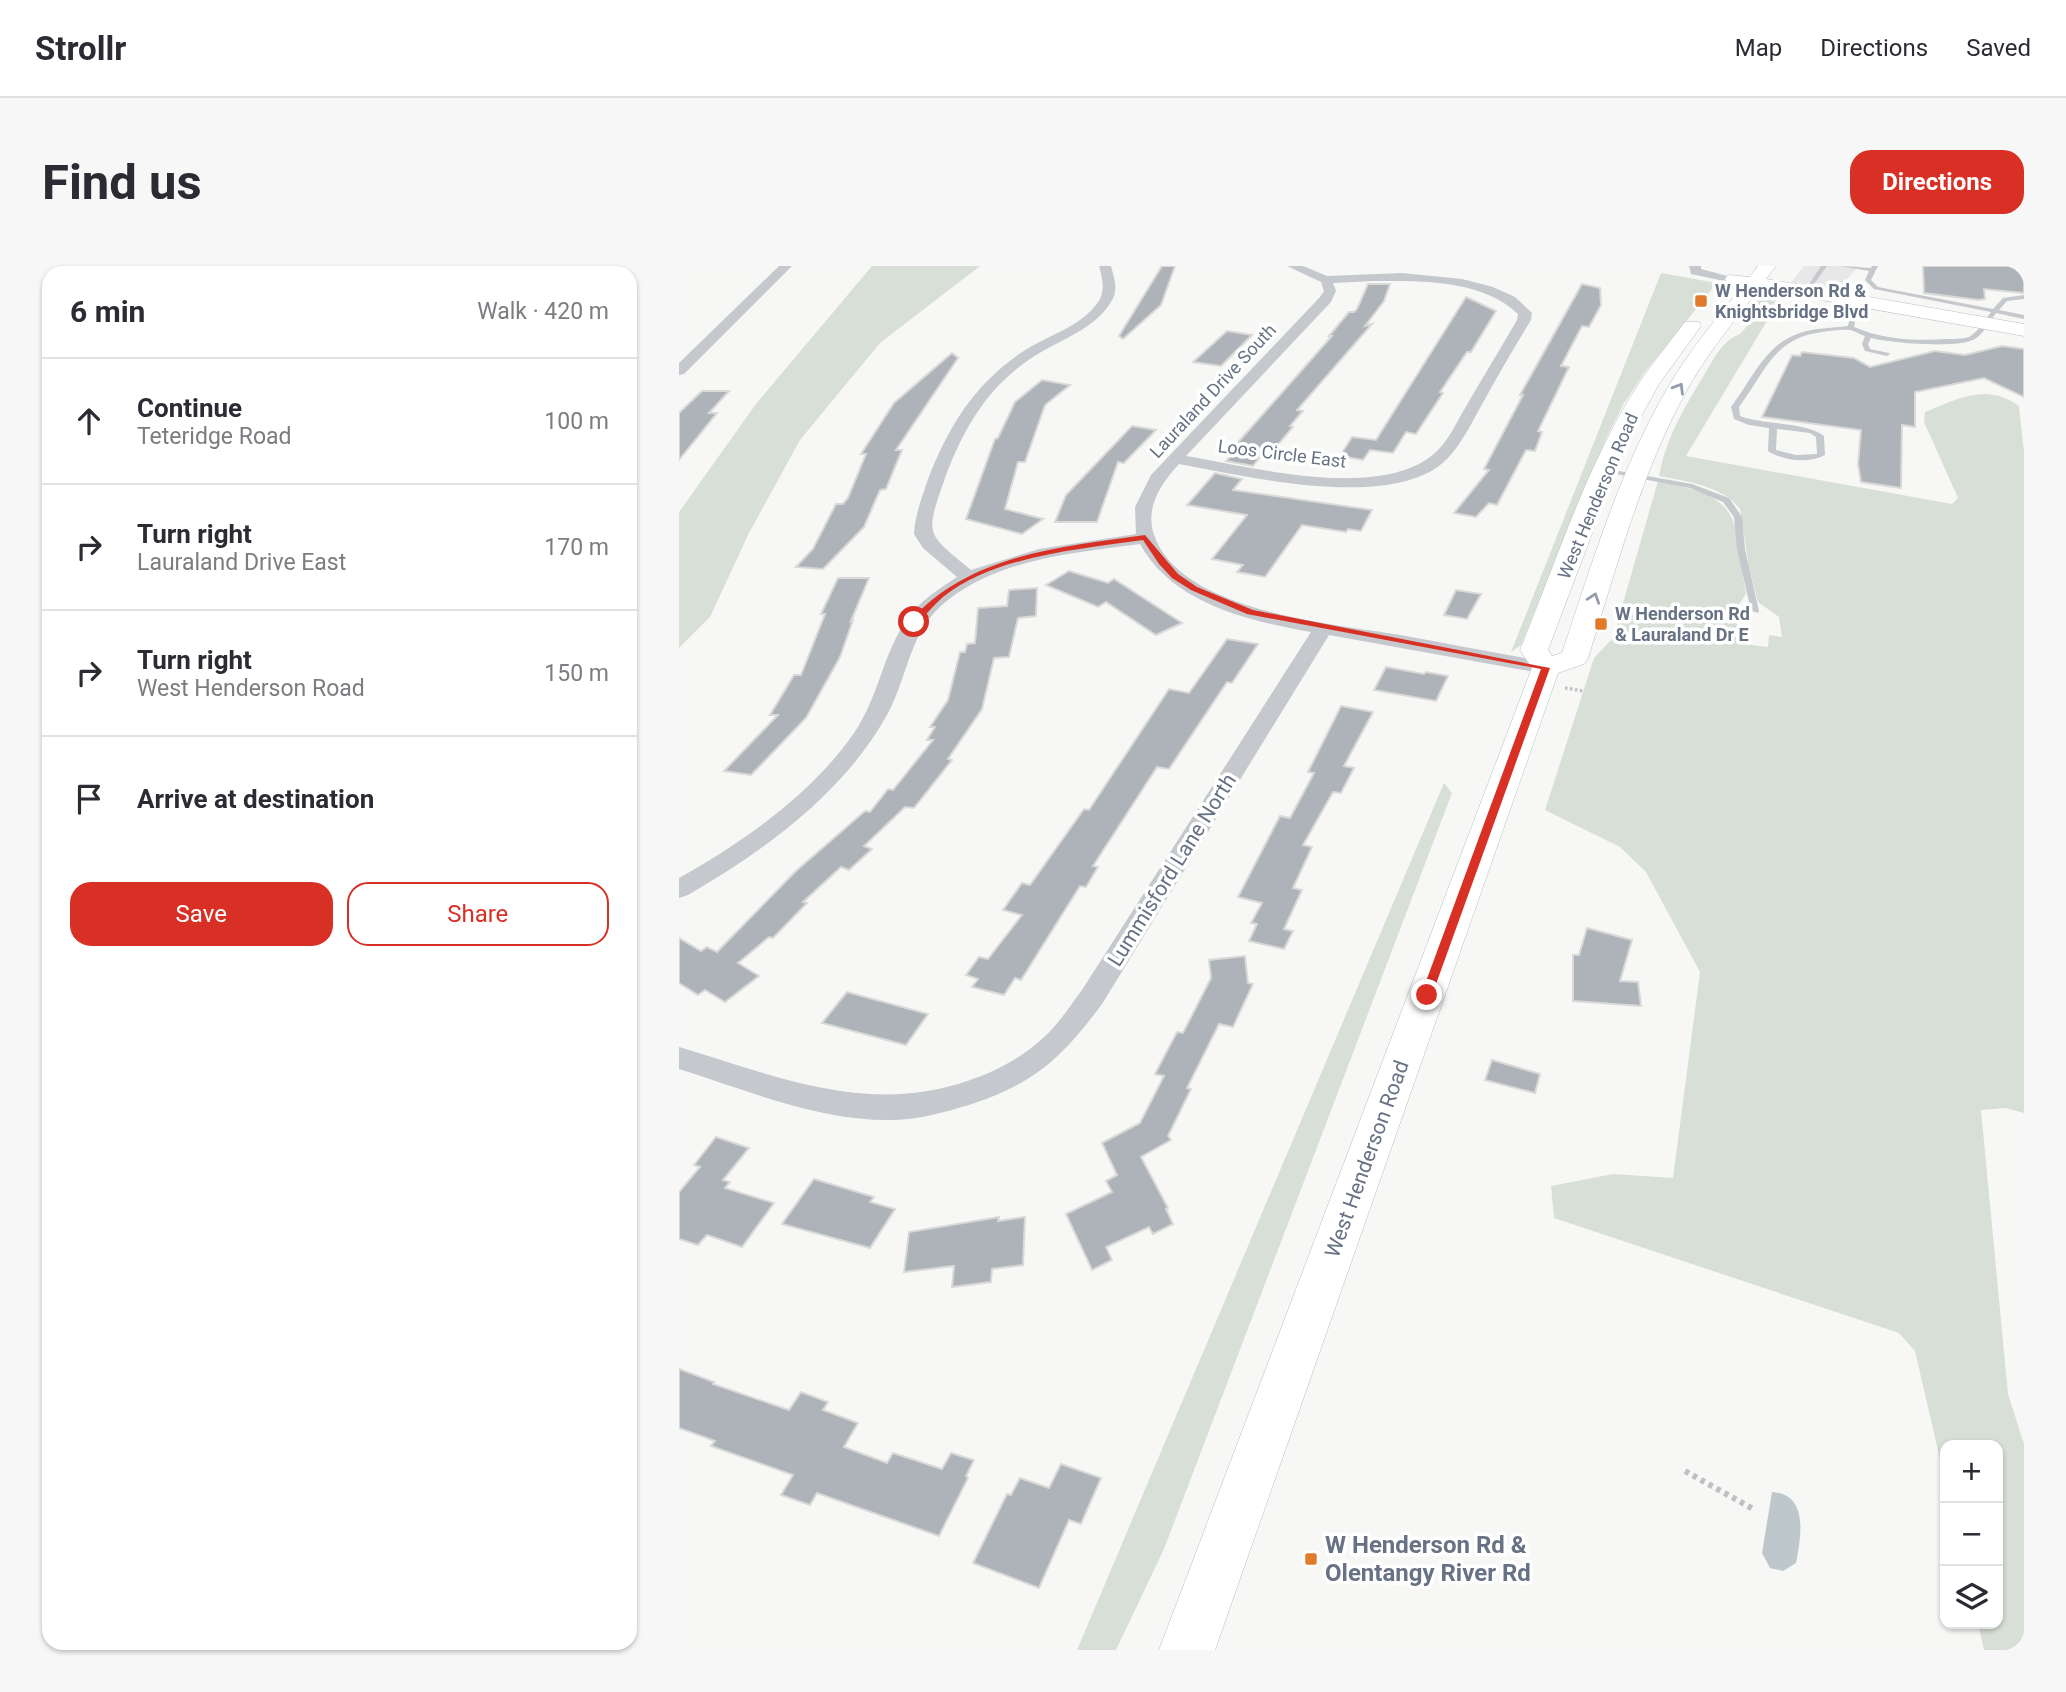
<!DOCTYPE html>
<meta charset="utf-8">
<style>
body{margin:0;font-family:Roboto,sans-serif;background:#f7f7f7;color:#2b2b33}
.controls{position:absolute;right:21px;bottom:21px;display:grid;overflow:hidden;border-radius:14px;box-shadow:0 2px 5px #0004}
.controls button{width:63px;height:63px;display:grid;place-items:center;padding:0;border:0;border-bottom:2px solid #e1e1e2;background:#fff;color:#2b2b33;font:35px sans-serif}
.stop{position:absolute;width:21px;height:21px;margin:-16px;border:5px solid #d93025;border-radius:50%;background:#fff}
.stop.end{background:#d93025;border-color:#fff;box-shadow:0 2px 7px #0008}
.list{margin:0;padding:0;list-style:none}
h2{display:flex;justify-content:space-between;align-items:center;height:91px;margin:0;padding:0 28px;font-size:30px}
h2 small{font-size:23px;font-weight:400;color:#7c7c81}
.list li{display:grid;grid-template-columns:46px 1fr auto;gap:21px;align-items:center;box-sizing:border-box;height:126px;padding:0 28px;border-top:2px solid #e1e1e2}
.list b{display:block;font-size:26px;white-space:nowrap}
.list p{margin:0;font-size:23px;white-space:nowrap;color:#7c7c81}
.list em{font-size:23px;font-style:normal;color:#7c7c81}
.actions{display:flex;gap:14px;padding:21px 28px}
.actions a{flex:1;padding:16px 0;border:2px solid #d93025;border-radius:21px;text-align:center;font-size:24px;color:#d93025}
.actions .main{background:#d93025;color:#fff}
.icon{flex:none;width:38px;height:38px;fill:none;stroke:currentColor;stroke-width:2;stroke-linecap:round;stroke-linejoin:round}
.map{position:relative;flex:none;width:1345px;height:1384px;overflow:hidden;border-radius:21px}
header{display:flex;align-items:center;gap:42px;box-sizing:border-box;height:98px;padding:0 35px;background:#fff;border-bottom:2px solid #e1e1e2}
header strong{font-size:33px}
nav{display:flex;gap:38px;margin-inline-start:auto;font-size:24px}
.intro{display:flex;align-items:center;justify-content:space-between;box-sizing:border-box;height:168px;padding:0 42px}
h1{margin:0;font-size:49px}
.button{padding:18px 32px;border-radius:21px;background:#d93025;color:#fff;font-size:24px;font-weight:700}
main{display:flex;gap:42px;padding:0 42px}
aside{flex:1;background:#fff;border-radius:21px;box-shadow:0 2px 5px #0004}
.map>svg:first-child{display:block}
.built{fill:#e8e8e8}
.green{fill:#d8dfd6}
.water{fill:#bec7cc}
.building{fill:#aeb3ba;stroke:#d9d9d7;stroke-width:2}
.lines{fill:none;stroke-linecap:round;stroke-linejoin:round}
.secondary-casing{stroke:#b8bbc0;stroke-width:1}
.path-far1{stroke:#bfc0c3;stroke-width:3.5;stroke-dasharray:2.5 2.5;stroke-linecap:butt}
.path{stroke:#bfc0c3;stroke-width:6;stroke-dasharray:4.5 4.5;stroke-linecap:butt}
.lane{fill:#c5c8cc;fill-rule:evenodd}
.street{fill:#c5c8cc;fill-rule:evenodd}
.secondary{fill:#fff;fill-rule:evenodd}
.oneway{stroke:#959caa}
.route{fill:#d93025}
.poi-dot{fill:#e17b2b;stroke:#fff;stroke-width:2.5}
.labels{text-anchor:middle;stroke-width:7;stroke-linejoin:round;paint-order:stroke}
.far-poi-label{font-size:18px;font-weight:bold;fill:#677285;stroke:#fff;text-anchor:start}
.far-street-label{font-size:18px;fill:#677285;stroke:#fff}
.street-label{font-size:21px;fill:#677285;stroke:#fff}
.near-poi-label{font-size:24px;font-weight:bold;fill:#677285;stroke:#fff;text-anchor:start}
</style>
<header>
<strong>Strollr</strong>
<nav><a>Map</a><a>Directions</a><a>Saved</a></nav>
</header>
<div class="intro"><h1>Find us</h1><a class="button">Directions</a></div>
<main>
<aside>
<h2>6 min<small>Walk · 420 m</small></h2>
<ul class="list">
<li><svg class="icon" aria-label="ahead" viewBox="0 0 24 24"><path d="M12 20V5M6 11l6-6 6 6"/></svg><div><b>Continue</b><p>Teteridge Road</p></div><em>100 m</em></li>
<li><svg class="icon" aria-label="right" viewBox="0 0 24 24"><path d="M7 20v-9h11M14 6l5 5-5 5"/></svg><div><b>Turn right</b><p>Lauraland Drive East</p></div><em>170 m</em></li>
<li><svg class="icon" aria-label="right" viewBox="0 0 24 24"><path d="M7 20v-9h11M14 6l5 5-5 5"/></svg><div><b>Turn right</b><p>West Henderson Road</p></div><em>150 m</em></li>
<li><svg class="icon" aria-label="arrive" viewBox="0 0 24 24"><path d="M6 21V4h12l-3 4 3 4H6"/></svg><div><b>Arrive at destination</b></div></li>
</ul>
<div class="actions"><a class="main">Save</a><a>Share</a></div>
</aside>
<div class="map">
<svg width="1345" height="1384" viewBox="0 0 1345 1384">
<rect width="100%" height="100%" fill="#f7f8f5"/>
<polygon class="built" points="1125,0 1180,0 1154,29 1108,22"/>
<g class="green">
<polygon points="193,0 301,0 201,77 121,174 70,267 31,351 0,382 0,246 77,138"/>
<polygon points="982,7 1038,17 966,106 944,139 927,173 842,379 832,386"/>
<path d="M1097,24L1106,25L1007,190L1273,238L1279,232L1245,156L1246,146C1278,133 1308,116 1340,140L1345,186V847L1327,842L1302,844L1329,1128L1345,1178V1384H1305L1299,1358H1319V1179H1266V1215L1236,1085L1220,1067L875,952L872,920L934,908L994,912L1021,706L967,606L941,581L866,544L915,392L934,372L979,215C1066,232 1054,249 1067,328L1059,340L1057,377L1089,381L1090,369L1103,371L1100,351L1079,336L1070,301L1061,243C1044,220 1006,215 980,210C987,173 1004,143 1024,111C1031,99 1038,84 1049,75C1053,71 1059,70 1063,66C1073,56 1074,40 1082,28Z"/>
<polygon points="765,517 773,527 485,1283 437,1384 398,1384"/>
</g>
<path class="water" d="M1093,1226C1130,1228 1122,1271 1117,1297L1104,1305L1091,1302L1083,1287Z"/>
<g class="building">
<polygon points="483,0 496,0 482,39 444,73 440,70"/>
<polygon points="1244,0 1345,0 1345,27 1305,23 1306,33 1300,34 1245,27"/>
<polygon points="689,18 711,18 705,35 686,60 693,58 618,144 624,145 611,160 614,161 591,188 584,187 574,200 547,195 558,183 554,182 653,70 650,70 670,46 675,46 678,43"/>
<polygon points="903,18 921,22 922,39 910,61 903,60 882,100 890,101 859,165 863,166 856,185 847,184 818,239 810,237 797,251 775,247 810,204 805,203 844,129 841,129"/>
<polygon points="787,31 817,45 792,86 788,86 761,126 764,127 737,168 727,166 714,187 691,184 684,194 661,190 673,171 697,174"/>
<polygon points="548,65 573,69 542,100 514,96"/>
<polygon points="1323,80 1345,83 1345,131 1305,112 1236,126 1236,161 1223,159 1222,222 1182,216 1179,198 1182,164 1083,151 1113,89 1121,90 1123,86 1175,92 1191,101 1256,85 1286,89"/>
<polygon points="273,87 279,92 217,184 223,184 207,223 201,224 185,261 144,303 117,301 134,283 157,238 164,238 169,232 187,188 182,188 215,137"/>
<polygon points="363,114 391,119 366,139 346,196 339,196 326,243 364,253 343,268 287,253 316,173 319,172 336,136"/>
<polygon points="23,125 50,125 30,147 38,147 0,194 0,147"/>
<polygon points="453,160 477,164 445,197 439,196 418,256 376,256 387,229"/>
<polygon points="536,207 563,213 554,224 693,244 682,265 669,263 667,266 623,259 586,311 558,306 564,299 533,293 568,249 508,239"/>
<polygon points="390,305 429,317 435,313 503,357 477,369 427,336 419,341 367,319"/>
<polygon points="159,312 190,312 172,355 174,354 161,391 127,452 72,509 45,505 99,449 91,449 115,409 122,409 146,348 142,348"/>
<polygon points="358,322 357,350 339,352 330,391 315,392 303,443 269,493 273,494 235,542 226,541 185,580 193,583 170,604 162,601 124,636 128,637 94,672 90,671 59,697 80,710 46,736 26,724 19,729 0,717 0,672 22,685 28,681 38,686 117,605 186,545 191,546 209,523 214,524 254,474 248,474 256,461 251,461 269,434 281,386 286,386 288,378 296,377 299,342 328,340 330,324"/>
<polygon points="777,324 802,328 788,353 765,349"/>
<polygon points="548,373 579,378 553,417 548,416 490,503 478,501 414,600 419,601 407,621 401,620 342,714 336,712 325,729 293,721 299,713 287,709 300,691 309,693 343,649 324,644 343,617 351,619 405,543 410,544 490,423 510,427"/>
<polygon points="707,401 745,408 747,406 769,410 757,435 695,424"/>
<polygon points="662,440 694,446 665,500 675,502 662,527 654,526 624,579 633,581 614,622 623,624 605,663 614,665 605,683 570,675 578,658 572,657 583,637 559,631 601,550 611,552 635,507 629,506"/>
<polygon points="908,662 953,674 941,715 959,716 962,740 894,735 894,689 900,689"/>
<polygon points="566,690 569,717 574,718 554,761 540,758 508,822 512,823 489,870 492,874 462,891 489,942 487,943 494,958 474,968 470,961 427,981 433,994 413,1004 387,948 433,926 427,915 438,909 423,877 461,857 485,810 476,808 498,766 504,767 532,712 530,694"/>
<polygon points="168,726 249,748 227,779 143,757"/>
<polygon points="813,794 861,808 856,827 806,814"/>
<polygon points="37,871 70,882 44,914 51,916 46,922 95,937 63,981 28,969 19,979 0,973 0,926 21,901 15,899"/>
<polygon points="135,913 195,931 191,936 216,943 191,982 103,958"/>
<polygon points="320,951 319,955 346,951 344,999 313,1003 312,1016 273,1021 275,1000 225,1006 230,966"/>
<polygon points="0,1103 35,1116 34,1118 110,1144 122,1126 149,1136 144,1144 179,1157 165,1181 208,1197 214,1187 263,1203 272,1187 295,1194 287,1210 289,1212 260,1270 138,1227 131,1239 102,1229 114,1209 32,1180 36,1175 0,1162"/>
<polygon points="382,1198 422,1212 402,1258 390,1254 360,1322 294,1297 328,1228 332,1229 341,1212 370,1222"/>
</g>
<g class="lines">
<defs>
<path id="secondary" d="M1079,0H1097L1087,13L1345,58V70L1080,23C1055,55 1029,87 1009,122C962,206 938,301 909,392L905,398L879,407L536,1384H480L853,402L841,384C876,299 910,192 961,116C975,95 991,76 1006,56H1020L1022,60L980,118L959,156L937,204L869,384L873,390L883,387C913,298 940,205 988,123C1009,86 1037,53 1064,20L1049,17L1046,13L1049,9L1071,11Z"/>
</defs>
<use href="#secondary" class="secondary-casing"/>
<polyline class="path-far1" points="886,422 904,425"/>
<polyline class="path" points="1006,1205 1076,1244"/>
<g class="lane">
<polygon points="1142,0 1148,0 1129,26 1125,26"/>
<path d="M1160,0L1192,2L1193,0H1199L1192,14L1199,21L1314,43L1324,32L1345,29V33L1328,35L1320,44L1345,49V53L1317,47C1311,55 1304,68 1296,73C1279,83 1212,77 1192,72L1189,78L1191,83L1210,87L1211,88L1208,90L1186,85L1183,78L1186,70C1182,69 1176,65 1171,64C1163,63 1151,65 1143,66C1094,72 1086,107 1060,141L1061,150C1085,159 1127,156 1145,170L1146,189C1130,198 1104,195 1089,185L1090,162L1070,159L1055,153L1052,141C1072,115 1087,77 1121,67C1136,62 1153,62 1169,60L1175,33L1178,31L1181,33L1175,61C1205,74 1236,75 1268,73C1275,73 1283,73 1290,71C1298,67 1306,54 1312,46L1195,23L1186,14L1190,5ZM1098,163L1131,167L1137,171L1138,188L1117,189L1097,184Z"/>
<polygon points="923,202 1013,218 1050,232 1063,251 1066,283 1080,345 1079,347 1072,345 1058,283 1055,251 1044,236 1011,222 926,206 923,206"/>
</g>
<g class="street">
<polygon points="100,0 113,0 5,108 0,109 0,97"/>
<path d="M420,0H432C435,12 440,24 432,36C417,61 388,71 364,85C313,114 286,158 266,212C246,270 246,266 292,304L360,283L457,268L456,241L472,209L641,31L645,25L642,16L608,0H624L648,10L723,7L783,13L814,21L836,31L853,47L852,54C836,80 821,106 806,133C795,152 785,175 769,192C717,247 567,210 500,198C480,220 464,245 477,274C508,346 654,358 721,369C770,378 818,387 867,396L874,398L877,402L874,406L867,408L650,369L423,738C382,793 356,817 290,839C266,846 242,853 217,854C142,856 70,825 0,803V781C94,809 181,847 279,818C310,809 340,794 363,773C379,759 391,740 403,724L632,366C570,355 494,338 461,278C395,287 323,292 269,334C230,363 230,409 208,449C164,528 85,585 9,629L0,632V612C64,576 133,528 175,467C200,431 204,386 229,352C242,334 260,323 278,311L244,282L235,268C236,250 242,234 248,216C269,160 297,115 348,83C372,68 403,60 419,36C427,25 423,12 420,0ZM694,15C742,15 802,13 839,48L838,54C822,82 805,109 789,137C779,153 771,173 757,186C703,236 573,201 507,190L652,36L657,25L654,17Z"/>
<polygon points="1010,0 1022,0 1022,3 1056,12 1050,16 1012,8"/>
</g>
<use href="#secondary" class="secondary"/>
</g>
<defs><path id="oneway-chevron" d="M-2-3.5L2.5 0L-2 3.5" fill="none" stroke-width="1.6" stroke-linecap="round" stroke-linejoin="round" transform="scale(1.75)"/></defs>
<g class="oneway">
<use href="#oneway-chevron" transform="translate(1000 122) rotate(-59)"/>
<use href="#oneway-chevron" transform="translate(915 332) rotate(-71)"/>
</g>
<path class="route" d="M466,269L499,308L518,321L574,344L871,402L752,732H744L742,729L862,403L568,348L512,324L493,312L480,298L464,274C401,283 315,290 264,331C255,339 246,349 238,358L230,356C290,288 382,281 466,269Z"/>
<g class="poi-dot">
<rect x="1015" y="28" width="14" height="14" rx="3.5"/>
<rect x="915" y="351" width="14" height="14" rx="3.5"/>
<rect x="625" y="1286" width="14" height="14" rx="3.5"/>
</g>
<g class="labels">
<g class="far-poi-label">
<text x="1036" y="31">W Henderson Rd &amp;<tspan x="1036" dy="21">Knightsbridge Blvd</tspan></text>
<text x="936" y="354">W Henderson Rd<tspan x="936" dy="21">&amp; Lauraland Dr E</tspan></text>
</g>
<g class="far-street-label">
<text transform="translate(534 125) rotate(-47)" y="6">Lauraland Drive South</text>
<text transform="translate(603 188) rotate(7)" y="6">Loos Circle East</text>
<text transform="translate(919 230) rotate(-67)" y="6">West Henderson Road</text>
</g>
<g class="street-label">
<text transform="translate(493 604) rotate(-58)" y="7">Lummisford Lane North</text>
<text transform="translate(688 893) rotate(-70)" y="7">West Henderson Road</text>
</g>
<g class="near-poi-label">
<text x="646" y="1287">W Henderson Rd &amp;<tspan x="646" dy="28">Olentangy River Rd</tspan></text>
</g>
</g>
</svg>
<div class="controls">
<button>+</button>
<button>−</button>
<button><svg class="icon" aria-label="layers" viewBox="0 0 24 24"><path d="M12 4l9 5-9 5-9-5zM3 14l9 5 9-5"/></svg></button>
</div>
<div class="stop" style="left:235px;top:356px"></div>
<div class="stop end" style="left:748px;top:729px"></div>
</div>
</main>
